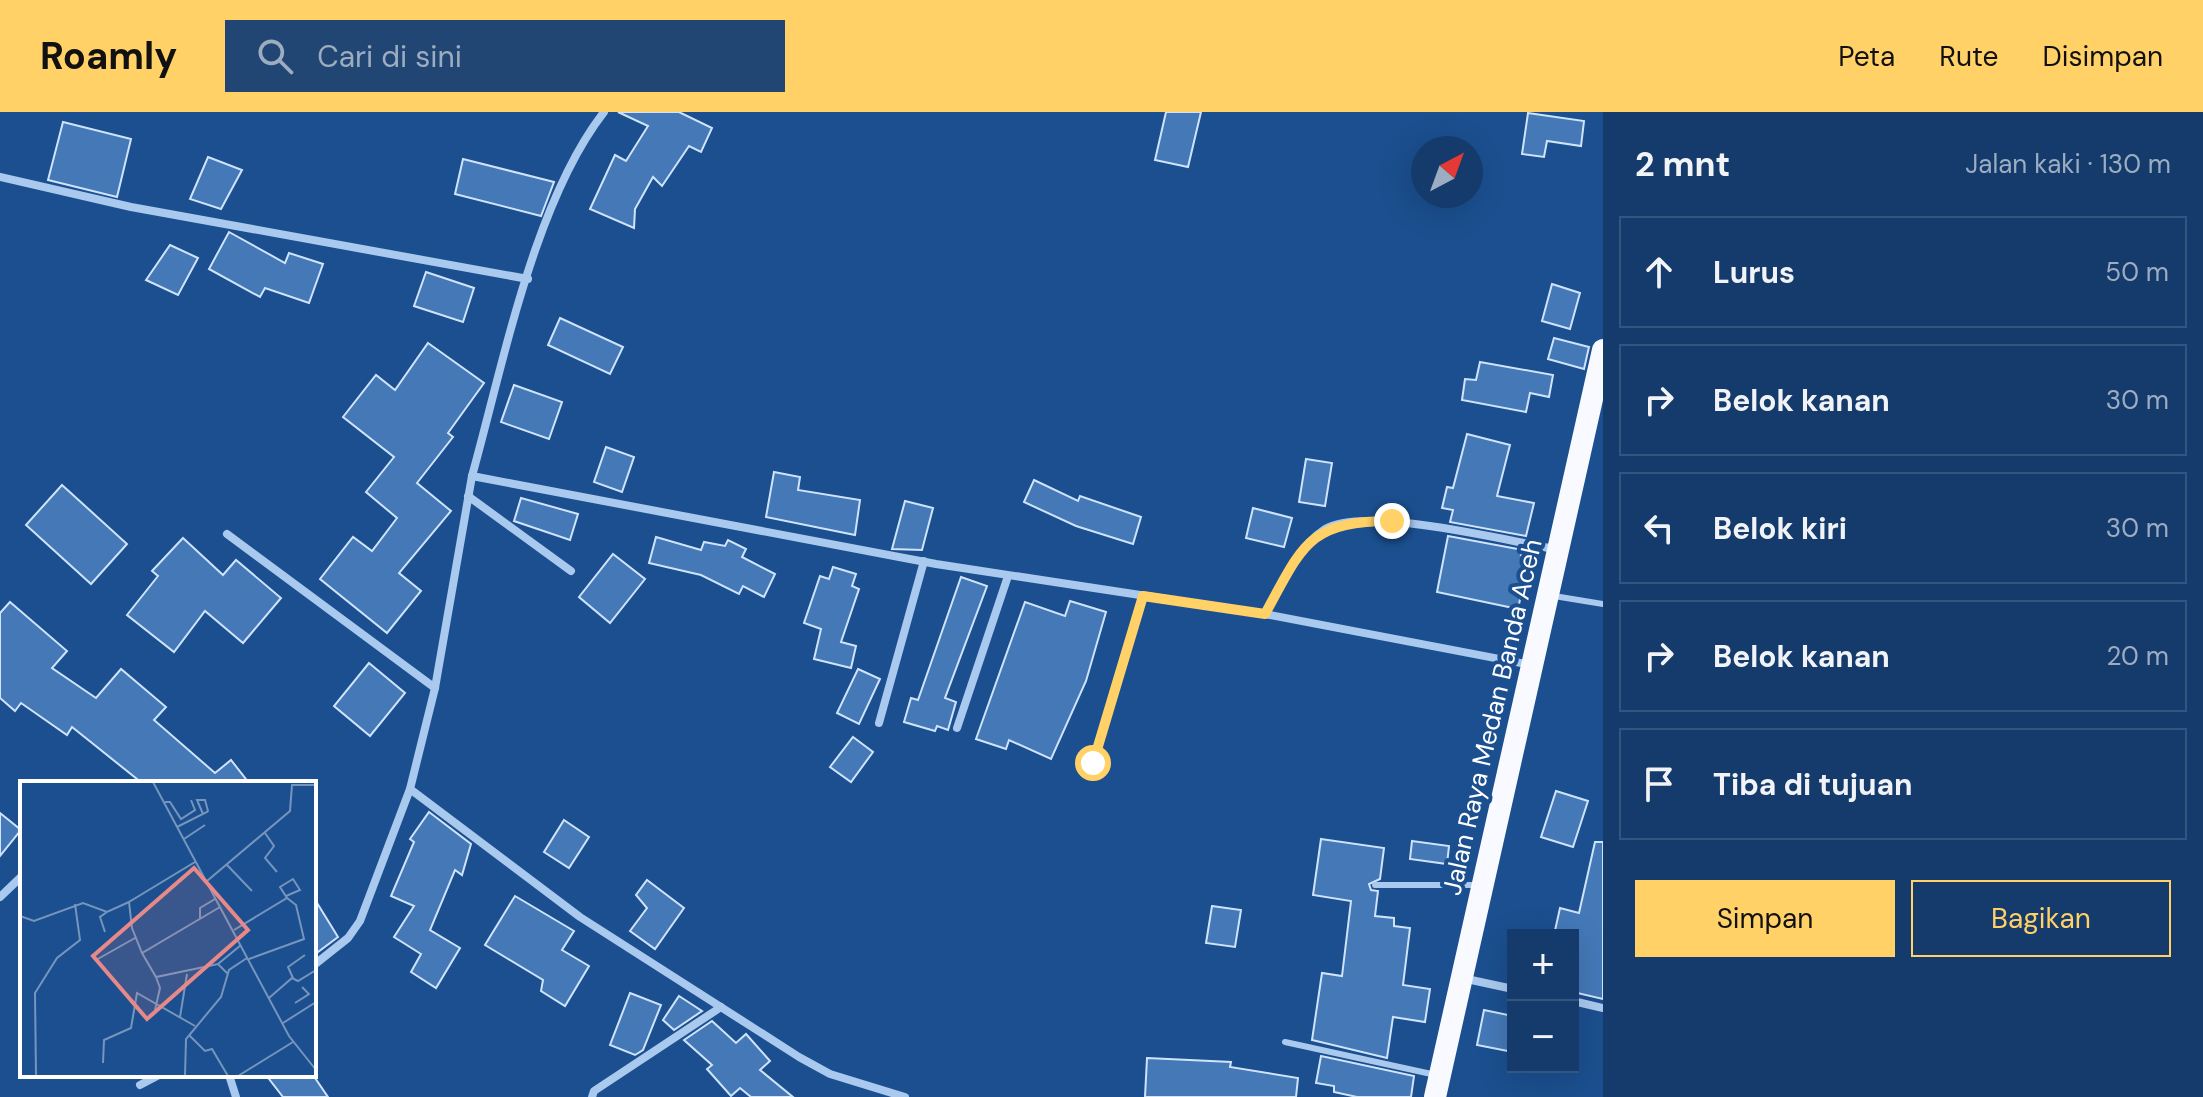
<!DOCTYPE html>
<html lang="id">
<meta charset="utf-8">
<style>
body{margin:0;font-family:"DM Sans",sans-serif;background:#214673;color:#f1f3f6}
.controls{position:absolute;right:24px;bottom:24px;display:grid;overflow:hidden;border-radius:0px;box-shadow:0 8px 32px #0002}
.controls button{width:72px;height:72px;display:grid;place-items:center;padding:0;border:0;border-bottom:2px solid #33557e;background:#143b6b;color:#f1f3f6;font:40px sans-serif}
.compass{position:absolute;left:1411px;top:24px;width:72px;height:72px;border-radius:50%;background:#143b6b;box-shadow:0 8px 32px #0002;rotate:41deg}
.stop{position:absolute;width:24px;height:24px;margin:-18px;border:6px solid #ffd166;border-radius:50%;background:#fff}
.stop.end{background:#ffd166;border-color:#fff;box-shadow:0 2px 8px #0008}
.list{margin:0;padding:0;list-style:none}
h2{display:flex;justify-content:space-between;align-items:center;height:104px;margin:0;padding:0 32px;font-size:34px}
h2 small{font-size:26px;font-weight:400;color:#9dadc1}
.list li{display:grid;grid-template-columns:52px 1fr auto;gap:24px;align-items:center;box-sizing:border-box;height:112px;margin:0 16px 16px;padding:0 16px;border:2px solid #33557e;border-radius:0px}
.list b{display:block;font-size:30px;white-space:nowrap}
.list em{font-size:26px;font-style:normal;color:#9dadc1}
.actions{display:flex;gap:16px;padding:24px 32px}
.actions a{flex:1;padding:18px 0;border:2px solid #ffd166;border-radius:0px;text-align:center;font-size:28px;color:#ffd166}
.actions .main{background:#ffd166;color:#111}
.icon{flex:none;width:44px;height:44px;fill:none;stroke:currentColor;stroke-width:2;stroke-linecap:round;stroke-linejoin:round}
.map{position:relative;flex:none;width:1603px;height:985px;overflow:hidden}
header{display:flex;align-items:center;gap:48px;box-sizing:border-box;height:112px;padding:0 40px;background:#ffd166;color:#111}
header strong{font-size:38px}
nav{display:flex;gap:44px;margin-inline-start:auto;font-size:28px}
.search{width:560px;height:72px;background:#214673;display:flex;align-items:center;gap:20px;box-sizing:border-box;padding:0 28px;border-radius:0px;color:#9dadc1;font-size:30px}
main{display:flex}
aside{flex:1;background:#143b6b}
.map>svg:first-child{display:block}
.building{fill:#4478b7;stroke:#cfe3fa;stroke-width:2}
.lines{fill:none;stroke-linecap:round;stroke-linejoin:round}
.service{stroke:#a9c9ee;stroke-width:6}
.minor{stroke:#a9c9ee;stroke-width:8}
.trunk{stroke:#f8faff;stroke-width:22}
.route{stroke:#ffd166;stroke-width:10}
.labels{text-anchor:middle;stroke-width:8;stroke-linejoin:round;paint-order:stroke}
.street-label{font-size:26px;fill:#fff;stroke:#1b4f8f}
.inset-road{fill:none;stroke:#7695bc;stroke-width:2}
.view{fill:#e88989;fill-opacity:0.15;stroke:#e88989;stroke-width:4}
.inset-edge{fill:none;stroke:#fff;stroke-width:4}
</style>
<header>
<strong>Roamly</strong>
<div class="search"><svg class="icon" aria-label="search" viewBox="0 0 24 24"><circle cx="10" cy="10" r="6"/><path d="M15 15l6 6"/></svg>Cari di sini</div>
<nav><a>Peta</a><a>Rute</a><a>Disimpan</a></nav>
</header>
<main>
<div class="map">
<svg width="1603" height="985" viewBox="0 0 1603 985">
<rect width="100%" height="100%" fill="#1b4f8f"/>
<g class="building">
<polygon points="618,0 679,0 712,16 701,40 689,34 662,74 653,65 635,97 634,116 590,97 615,43 626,49 648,14"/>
<polygon points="1166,0 1201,0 1188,55 1155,48"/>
<polygon points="1528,1 1584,9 1581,34 1547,29 1544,45 1522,42"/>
<polygon points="63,10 131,27 117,85 48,68"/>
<polygon points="208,45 242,58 221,97 190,87"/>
<polygon points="463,47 554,70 541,104 455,82"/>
<polygon points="229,120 285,151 289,141 323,152 309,191 265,176 260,185 209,157"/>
<polygon points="170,133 198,146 178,183 146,168"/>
<polygon points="426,160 474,176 463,210 414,194"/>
<polygon points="1552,172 1580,181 1570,217 1542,209"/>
<polygon points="560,206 623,235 610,262 548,233"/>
<polygon points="1554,226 1589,235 1584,257 1548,247"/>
<polygon points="428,231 484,271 448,321 453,325 417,371 451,399 399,461 421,479 387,521 320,467 353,425 372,439 397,406 366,380 394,345 343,305 376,263 395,278"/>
<polygon points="1480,250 1553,263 1549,285 1530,281 1526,300 1462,288 1465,267 1476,268"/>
<polygon points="514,273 562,290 549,327 501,310"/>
<polygon points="1467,322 1510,333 1497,384 1534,391 1526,424 1450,410 1453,398 1442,396 1447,375 1453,376"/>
<polygon points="606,335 634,345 622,380 594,370"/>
<polygon points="1306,347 1332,351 1325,394 1299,390"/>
<polygon points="774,360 800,365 798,378 860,388 855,423 766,405"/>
<polygon points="1034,368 1078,389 1080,384 1141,405 1133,432 1076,414 1024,390"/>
<polygon points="62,373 127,432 91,472 26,413"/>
<polygon points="521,386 578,402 570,428 514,409"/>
<polygon points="905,389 933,396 922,438 892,437"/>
<polygon points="1253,396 1292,406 1284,435 1246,426"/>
<polygon points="1448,424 1523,438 1521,443 1529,445 1518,497 1437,480"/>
<polygon points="656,425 701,438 704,430 725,434 728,428 746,437 742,445 775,462 764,485 743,474 739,482 701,463 649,451"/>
<polygon points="183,426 223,463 236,448 281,486 243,531 205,499 174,540 127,503 158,464 152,459"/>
<polygon points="613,442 645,467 610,511 579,485"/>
<polygon points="833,455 856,462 852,474 859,477 841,530 856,534 851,556 814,547 821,517 804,511 820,464 829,467"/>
<polygon points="961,465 987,474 945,586 956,590 948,618 937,614 935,619 904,610 911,586 918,588"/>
<polygon points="1070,489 1106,500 1086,569 1051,647 1009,628 1006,637 976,627 1025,490 1065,504"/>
<polygon points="10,490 67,539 52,556 96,586 121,557 166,595 154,608 215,661 231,648 249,671 142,671 72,615 67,623 21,591 15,599 0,586 0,501"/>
<polygon points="369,551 405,581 370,624 334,594"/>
<polygon points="858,557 880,567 859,612 837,601"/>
<polygon points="853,625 873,640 851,670 830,655"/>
<polygon points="1556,679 1588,689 1573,735 1541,725"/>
<polygon points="429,700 471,732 462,763 455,758 430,818 460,836 436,876 411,860 421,842 394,825 414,794 391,784 414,730 410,727"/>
<polygon points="0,701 21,718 0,744"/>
<polygon points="564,708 589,725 569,756 544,740"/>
<polygon points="1321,727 1384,736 1380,767 1369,772 1371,778 1378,779 1375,804 1394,806 1394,814 1410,816 1403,873 1430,877 1425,910 1393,905 1387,946 1312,928 1322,861 1342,864 1351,789 1313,783"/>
<polygon points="1412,729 1449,734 1447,752 1410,747"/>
<polygon points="1595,730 1603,730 1603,887 1573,880 1573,823 1554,823 1560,796 1579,801"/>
<polygon points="647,768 684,796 655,837 630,819 647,796 636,783"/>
<polygon points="515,784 574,819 562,838 589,854 565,894 541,879 543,868 485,833"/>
<polygon points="314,786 338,825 314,843"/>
<polygon points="1212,794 1241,798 1235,835 1206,831"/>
<polygon points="630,881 661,893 643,938 635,943 610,933"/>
<polygon points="679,884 702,899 674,918 663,908"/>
<polygon points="1484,898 1513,904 1513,940 1477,933"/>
<polygon points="712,909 736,931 746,922 770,949 760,958 793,985 751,985 740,976 731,984 707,957 712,953 684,928"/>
<polygon points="1321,944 1414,964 1411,985 1357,985 1334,980 1334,974 1316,971"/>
<polygon points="1147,946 1231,950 1230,955 1298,966 1296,985 1145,985"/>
<polygon points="266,963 313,963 328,985 283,985"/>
</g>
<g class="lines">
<g class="service">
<polyline points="1554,484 1603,492"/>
<polyline points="1375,773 1478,773"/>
<polyline points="1285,930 1436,963"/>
</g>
<g class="minor">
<path d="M604,0C534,90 503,253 472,364L936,452L1265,502L1531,553"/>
<polyline points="0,65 131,95 528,167"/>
<polyline points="472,364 435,576 410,677 580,805 799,945 830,962 905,985"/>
<polyline points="468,384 571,459"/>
<polyline points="227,422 435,576"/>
<path d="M1265,502C1281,473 1297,435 1325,417C1364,393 1507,429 1555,437"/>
<polyline points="879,611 924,449"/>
<polyline points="957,616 1008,464"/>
<polyline points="1093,651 1143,484"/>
<polyline points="0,785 22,764"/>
<polyline points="314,853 348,826 360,809 410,677"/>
<polyline points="1462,866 1513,877"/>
<polyline points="1573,889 1603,896"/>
<polyline points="229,963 236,985"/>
<polyline points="140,973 159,963"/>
<polyline points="592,985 594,979 721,895"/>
</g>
<polyline class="trunk" points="1435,985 1603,238"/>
</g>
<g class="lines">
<path class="route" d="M1093,651L1143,484L1265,502C1303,433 1308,409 1392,409"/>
</g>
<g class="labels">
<g class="street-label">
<text transform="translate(1492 605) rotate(-77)" y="9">Jalan Raya Medan Banda Aceh</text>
</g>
</g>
<g transform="translate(20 669)">
<rect width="296" height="296" fill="#1b4f8f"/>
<path class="inset-road" d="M133,1L269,255L296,289M145,21H150L161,38L175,29L171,19M157,46L187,31L188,30L185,19H177L183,33M245,52L254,65L245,77L257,91M164,58L185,44M175,81L109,121L112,147L122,172L200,126M207,84L232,110M187,100L270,30L272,4H296M266,115L280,109L273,98L260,106L267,117M0,135L14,140L63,122L87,131L109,121M180,137V127L195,118M214,149L267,117L276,124L284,158L229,178M85,151L80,136L87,131M122,172L136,196L198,183L208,193M76,179L115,157M198,183L221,164M273,197L268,186L285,174M249,217L272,197L278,200L296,189M275,222L289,213L282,206M135,229L140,207L136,196M160,236L167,193M263,242L296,221M169,254L185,270L192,268L208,295M83,282L84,259L111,247L117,212L175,245M16,295L15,212L37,177L60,159L55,123M165,295L166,258L201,216L209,189L227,177M218,295L273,261"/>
<path class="view" d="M174,87L228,149L127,238L73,175Z"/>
<rect width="296" height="296" class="inset-edge"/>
</g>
</svg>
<div class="controls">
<button>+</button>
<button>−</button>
</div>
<svg class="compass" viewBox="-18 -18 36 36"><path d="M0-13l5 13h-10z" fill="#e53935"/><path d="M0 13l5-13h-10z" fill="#9dadc1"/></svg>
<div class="stop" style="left:1093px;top:651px"></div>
<div class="stop end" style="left:1392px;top:409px"></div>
</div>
<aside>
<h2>2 mnt<small>Jalan kaki · 130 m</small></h2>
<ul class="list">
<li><svg class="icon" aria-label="ahead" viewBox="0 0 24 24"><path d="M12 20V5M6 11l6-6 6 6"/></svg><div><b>Lurus</b></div><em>50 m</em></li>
<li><svg class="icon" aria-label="right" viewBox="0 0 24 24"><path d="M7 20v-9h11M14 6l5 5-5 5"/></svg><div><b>Belok kanan</b></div><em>30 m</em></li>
<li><svg class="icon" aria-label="left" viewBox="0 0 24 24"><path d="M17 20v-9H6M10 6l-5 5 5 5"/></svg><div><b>Belok kiri</b></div><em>30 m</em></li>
<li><svg class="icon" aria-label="right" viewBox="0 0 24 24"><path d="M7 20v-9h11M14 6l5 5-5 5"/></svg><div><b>Belok kanan</b></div><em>20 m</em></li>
<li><svg class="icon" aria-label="arrive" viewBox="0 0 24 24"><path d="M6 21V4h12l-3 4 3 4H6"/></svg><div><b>Tiba di tujuan</b></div></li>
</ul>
<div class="actions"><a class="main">Simpan</a><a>Bagikan</a></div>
</aside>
</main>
